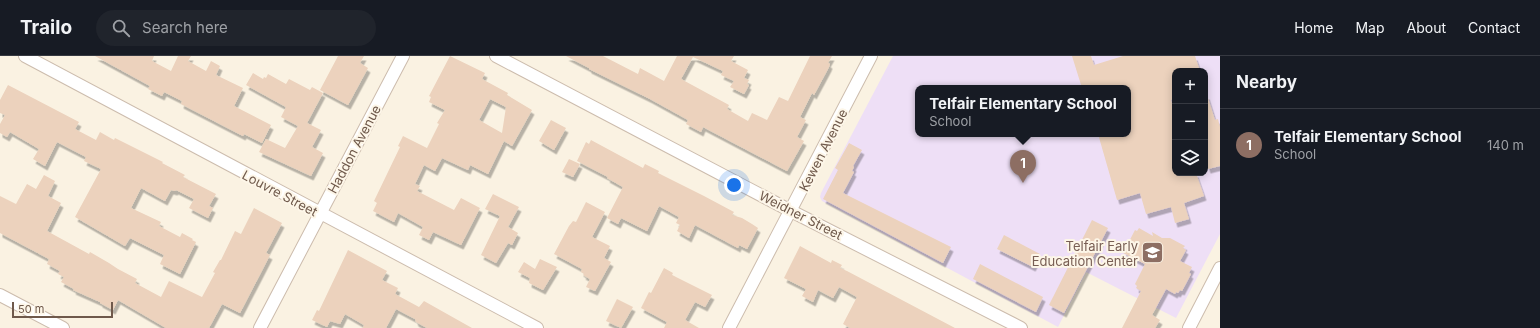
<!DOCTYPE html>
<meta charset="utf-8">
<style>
body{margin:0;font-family:Inter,sans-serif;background:#20242c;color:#f1f3f6}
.controls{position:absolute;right:12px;top:12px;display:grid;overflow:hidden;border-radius:8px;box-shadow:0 2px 10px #0003}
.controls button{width:36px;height:36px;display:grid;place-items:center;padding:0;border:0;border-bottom:1px solid #363941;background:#171b24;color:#f1f3f6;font:20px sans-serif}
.scale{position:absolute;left:12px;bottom:10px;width:101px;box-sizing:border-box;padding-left:4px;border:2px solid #6f594b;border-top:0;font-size:11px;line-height:14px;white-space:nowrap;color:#6f594b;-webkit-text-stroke:3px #fdf6e8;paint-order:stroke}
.you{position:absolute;left:734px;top:129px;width:14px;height:14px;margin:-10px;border:3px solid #fff;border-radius:50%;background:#1a73e8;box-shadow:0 0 0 6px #1a73e833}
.badge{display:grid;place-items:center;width:26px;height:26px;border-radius:50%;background:#1a73e8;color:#fff;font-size:13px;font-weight:700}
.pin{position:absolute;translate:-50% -33px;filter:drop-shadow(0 1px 2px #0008)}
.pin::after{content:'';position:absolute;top:21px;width:14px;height:12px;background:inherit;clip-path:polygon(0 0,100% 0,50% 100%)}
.popup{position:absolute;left:915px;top:29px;width:216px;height:52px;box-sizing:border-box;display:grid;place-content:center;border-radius:8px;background:#171b24;filter:drop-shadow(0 1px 3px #0005);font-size:13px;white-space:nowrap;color:#9ea1a6}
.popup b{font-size:15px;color:#f1f3f6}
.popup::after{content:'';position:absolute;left:50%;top:100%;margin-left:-8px;border:8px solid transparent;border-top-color:#171b24}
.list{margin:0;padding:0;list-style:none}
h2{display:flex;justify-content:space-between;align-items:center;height:52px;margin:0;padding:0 16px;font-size:17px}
h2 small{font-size:13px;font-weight:400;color:#9ea1a6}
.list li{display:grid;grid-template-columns:26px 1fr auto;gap:12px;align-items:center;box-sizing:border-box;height:72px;padding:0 16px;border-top:1px solid #363941}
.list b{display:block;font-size:15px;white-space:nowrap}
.list p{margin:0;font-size:13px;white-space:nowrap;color:#9ea1a6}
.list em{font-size:13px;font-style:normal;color:#9ea1a6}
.icon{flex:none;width:22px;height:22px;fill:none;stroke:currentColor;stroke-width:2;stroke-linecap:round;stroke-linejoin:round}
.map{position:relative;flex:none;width:1220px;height:272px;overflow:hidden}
header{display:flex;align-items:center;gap:24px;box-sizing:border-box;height:56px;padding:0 20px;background:#171b24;border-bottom:1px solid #363941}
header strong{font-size:19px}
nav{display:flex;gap:22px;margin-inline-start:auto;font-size:14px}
.search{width:280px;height:36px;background:#20242c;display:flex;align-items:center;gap:10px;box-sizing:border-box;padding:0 14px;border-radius:22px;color:#9ea1a6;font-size:15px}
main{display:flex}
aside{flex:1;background:#171b24}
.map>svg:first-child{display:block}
.education{fill:#eedff6;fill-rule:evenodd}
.building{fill:#ecd2bd;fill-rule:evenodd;filter:url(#shadow)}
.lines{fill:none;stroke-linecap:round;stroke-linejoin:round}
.street-casing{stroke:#ccbcad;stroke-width:14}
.street{stroke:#fff;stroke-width:12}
.labels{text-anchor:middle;stroke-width:4;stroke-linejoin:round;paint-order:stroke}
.street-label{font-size:13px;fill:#6f594b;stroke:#fdf6e8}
.education-label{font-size:13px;fill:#785e54;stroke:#fdf6e8;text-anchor:end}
</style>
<header>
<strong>Trailo</strong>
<div class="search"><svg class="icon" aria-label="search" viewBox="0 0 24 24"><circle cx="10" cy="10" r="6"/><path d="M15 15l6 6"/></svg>Search here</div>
<nav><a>Home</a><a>Map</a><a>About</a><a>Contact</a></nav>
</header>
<main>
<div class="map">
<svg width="1220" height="272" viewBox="0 0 1220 272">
<defs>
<filter id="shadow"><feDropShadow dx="2.5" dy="4.5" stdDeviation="0" flood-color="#0004"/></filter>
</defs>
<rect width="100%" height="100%" fill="#faf2e2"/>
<path class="education" d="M893,0H1220V178L1176,262L1086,216L1058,271L822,145L820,141L821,137ZM1175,15H1205V117H1175ZM918,32H1128V78H918Z"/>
<g class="building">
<polygon points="95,0 154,0 152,5 171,15 178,0 191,0 188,5 206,15 211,5 220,10 216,19 243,32 234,50 271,69 262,87 244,78 243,80 181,48 182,45 164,36 162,40 148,33 150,30"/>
<polygon points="338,0 364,0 360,7 368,12 348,49 320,34"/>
<path d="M450,0L485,17L482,23L508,37L507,39L532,54L512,90L504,85L488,118L470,109L468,114L442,102L435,115L424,109L415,128L420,130L417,135L454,154L461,142L480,152L461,189L433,176L429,184L419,179L423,171L398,157L394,166L373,155L377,147L374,145L400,91L398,90L403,80L427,92L439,68L437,67L445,54L429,46L431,41L429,40ZM490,43L506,51L502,77L479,64Z"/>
<polygon points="566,0 603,0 638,18 640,12 664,25 677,0 734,0 731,5 748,14 744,22 749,24 747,28 749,29 744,38 730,31 734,25 721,19 723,15 693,1 681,23 729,49 727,53 748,65 752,57 767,64 779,41 788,45 810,0 832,0 828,7 830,8 829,11 814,39 812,37 800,61 806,64 797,81 804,85 787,115 703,71 701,76 686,68 688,64 650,43 589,13 589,12"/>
<polygon points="1072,0 1091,0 1094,9 1123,0 1195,0 1200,15 1175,15 1175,43 1171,44 1175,57 1175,117 1196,117 1204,140 1184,147 1189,163 1175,167 1171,151 1146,158 1140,137 1117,144 1098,78 1128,78 1128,32 1082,32"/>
<polygon points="253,17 263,23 264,21 266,22 268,18 286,28 289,23 310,34 312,31 323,37 307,67 321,74 312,91 323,97 311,120 259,96 266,83 285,92 298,70 281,61 286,51 246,29"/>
<polygon points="8,29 79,66 75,73 96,84 100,76 114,84 115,82 163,106 162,107 185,119 183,121 216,138 209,150 213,152 208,162 189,152 194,143 176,134 175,135 171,134 165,145 141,132 131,152 161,166 159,170 180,181 182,177 193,183 192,184 196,186 180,218 160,208 164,199 130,182 125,190 75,161 101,113 84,105 86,101 57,86 45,110 33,103 39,93 10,76 7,81 0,77 0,68 5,59 0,57 0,44"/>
<polygon points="1205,39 1207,39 1215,64 1218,63 1220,71 1220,110 1208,113 1205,102"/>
<polygon points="551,64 566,72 554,94 539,85"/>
<polygon points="591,84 643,112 645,108 659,115 658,117 704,140 734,156 732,159 742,162 752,168 758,172 747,193 739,189 738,192 695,169 689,182 677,175 680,169 676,167 679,161 659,150 647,175 621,162 618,168 607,162 623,131 607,122 608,121 577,105 586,86 589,88"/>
<polygon points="849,87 862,94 853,110 854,111 852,115 854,116 843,137 951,191 943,207 823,143 838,114 835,112"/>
<polygon points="569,103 580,108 573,121 562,116"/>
<polygon points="44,119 55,125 48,140 61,147 47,175 89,198 90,196 109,207 118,213 137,223 135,227 161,241 169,225 202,241 215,217 213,216 220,204 221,204 235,175 241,178 254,152 282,167 266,197 270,199 240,257 222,248 209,272 166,272 118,244 113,254 100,247 100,246 73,234 74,233 61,226 64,221 58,218 60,215 47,208 49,203 0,177 0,140 16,148 27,128 36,133"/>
<polygon points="493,138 519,151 508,171 518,177 512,189 508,187 496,207 481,199 500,160 485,153"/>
<polygon points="586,146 605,156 592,181 610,190 604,202 611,206 595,235 586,231 590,223 583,219 584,218 581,216 582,213 554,198 569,170 573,165 576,166"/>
<polygon points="1092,164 1108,172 1064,257 1049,249"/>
<polygon points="1139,172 1153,180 1152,176 1162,182 1170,182 1185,190 1183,192 1186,194 1180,205 1192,211 1189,217 1191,218 1182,235 1180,234 1178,237 1176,236 1175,238 1166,233 1152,259 1160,264 1155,272 1122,272 1141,235 1136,232 1137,230 1135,228 1145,208 1123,197 1135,174 1137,175"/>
<polygon points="1004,179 1040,198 1033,211 997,193"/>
<polygon points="800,190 831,207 832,204 842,209 840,212 847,215 955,272 850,272 843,268 857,241 839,231 833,242 818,234 813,246 802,240 806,233 784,222"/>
<polygon points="348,194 387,215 382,224 398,232 395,238 419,251 424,245 472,272 427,272 416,266 415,263 396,253 386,272 363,272 364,269 345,258 340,268 330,265 327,271 312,264 317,254 319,255"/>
<polygon points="540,203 557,211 543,234 529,227 530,222 518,216 524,206 535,213"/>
<polygon points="980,208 1043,241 1036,256 973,223"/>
<polygon points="664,212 673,217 672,219 712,239 705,251 695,246 685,264 699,272 664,272 667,266 641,252 649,236 651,237"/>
<polygon points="617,243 633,251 621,272 606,265"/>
</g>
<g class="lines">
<defs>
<g id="street">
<polyline points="25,0 537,272"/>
<polyline points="496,0 791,155 1021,272"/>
<polyline points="0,239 63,272"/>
<polyline points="260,272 403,0"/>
<polyline points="729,272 871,0"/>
<polyline points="1189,272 1220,212"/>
</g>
</defs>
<use href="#street" class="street-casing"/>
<use href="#street" class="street"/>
</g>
<defs>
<symbol id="school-square" viewBox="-11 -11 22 22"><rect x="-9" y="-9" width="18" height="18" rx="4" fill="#8d6e63" stroke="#fdf6e8"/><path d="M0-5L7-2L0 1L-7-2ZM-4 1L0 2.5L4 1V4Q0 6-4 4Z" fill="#fff"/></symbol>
</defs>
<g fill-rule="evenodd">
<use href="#school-square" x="1140" y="184" width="25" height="25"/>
</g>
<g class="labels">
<g class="street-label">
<text transform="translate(354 93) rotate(-62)" y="5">Haddon Avenue</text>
<text transform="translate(823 94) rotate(-63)" y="5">Kewen Avenue</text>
<text transform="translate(280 137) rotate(28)" y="5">Louvre Street</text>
<text transform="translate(801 159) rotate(27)" y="5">Weidner Street</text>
</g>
<g class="education-label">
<text x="1138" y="195">Telfair Early<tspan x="1138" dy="15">Education Center</tspan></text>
</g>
</g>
</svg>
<div class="controls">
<button>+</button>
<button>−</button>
<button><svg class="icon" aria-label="layers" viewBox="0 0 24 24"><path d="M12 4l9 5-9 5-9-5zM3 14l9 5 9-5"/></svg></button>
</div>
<div class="scale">50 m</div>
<div class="you"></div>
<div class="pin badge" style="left:1023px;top:127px;background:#8d6e63">1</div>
<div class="popup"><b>Telfair Elementary School</b>School</div>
</div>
<aside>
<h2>Nearby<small></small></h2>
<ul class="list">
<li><span class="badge" style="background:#8d6e63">1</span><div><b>Telfair Elementary School</b><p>School</p></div><em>140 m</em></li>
</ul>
</aside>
</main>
